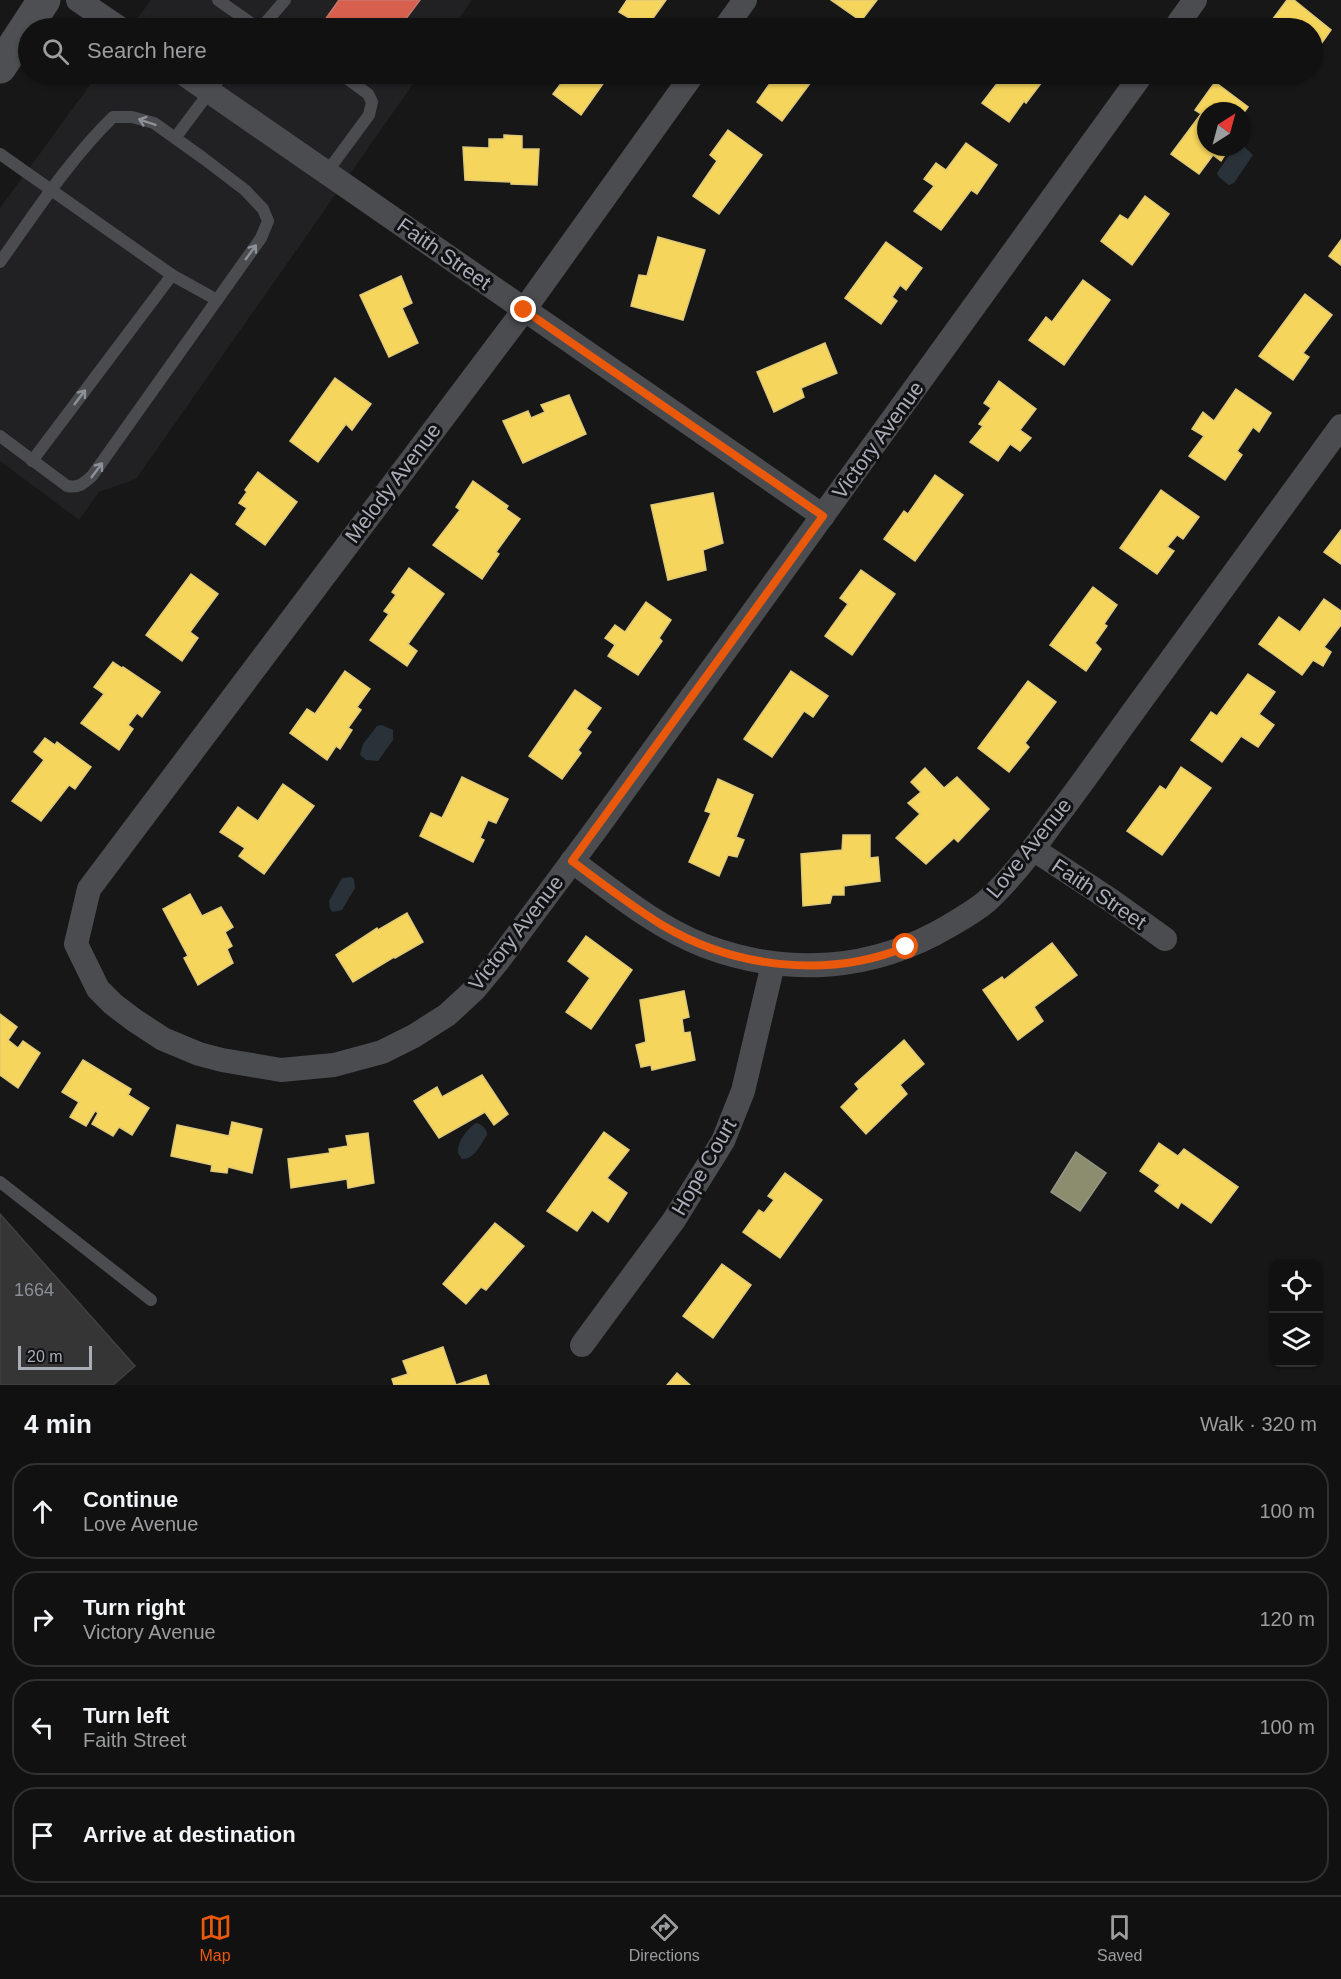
<!DOCTYPE html>
<meta charset="utf-8">
<style>
body{margin:0;font-family:Arial,sans-serif;background:#1e1f1f;color:#f1f3f6}
.controls{position:absolute;right:18px;bottom:18px;display:grid;overflow:hidden;border-radius:12px;box-shadow:0 2px 4px #0004}
.controls button{width:54px;height:54px;display:grid;place-items:center;padding:0;border:0;border-bottom:2px solid #303131;background:#111;color:#f1f3f6;font:30px sans-serif}
.compass{position:absolute;left:1197px;top:102px;width:54px;height:54px;border-radius:50%;background:#111;box-shadow:0 2px 4px #0004;rotate:36deg}
.scale{position:absolute;left:18px;bottom:15px;width:74px;box-sizing:border-box;padding-left:6px;border:3px solid #a8adb8;border-top:0;font-size:16px;line-height:21px;white-space:nowrap;color:#a8adb8;-webkit-text-stroke:4px #111113;paint-order:stroke}
.stop{position:absolute;width:18px;height:18px;margin:-14px;border:4px solid #ea580c;border-radius:50%;background:#fff}
.stop.end{background:#ea580c;border-color:#fff;box-shadow:0 2px 6px #0008}
.list{margin:0;padding:0;list-style:none}
h2{display:flex;justify-content:space-between;align-items:center;height:78px;margin:0;padding:0 24px;font-size:26px}
h2 small{font-size:20px;font-weight:400;color:#9c9d9f}
.list li{display:grid;grid-template-columns:39px 1fr auto;gap:18px;align-items:center;box-sizing:border-box;height:96px;margin:0 12px 12px;padding:0 12px;border:2px solid #303131;border-radius:24px}
.list b{display:block;font-size:22px;white-space:nowrap}
.list p{margin:0;font-size:20px;white-space:nowrap;color:#9c9d9f}
.list em{font-size:20px;font-style:normal;color:#9c9d9f}
.icon{flex:none;width:33px;height:33px;fill:none;stroke:currentColor;stroke-width:2;stroke-linecap:round;stroke-linejoin:round}
.map{position:relative;flex:none;width:1341px;height:1385px;overflow:hidden}
.search{position:absolute;background:#111;box-shadow:0 2px 4px #0004;left:18px;right:18px;top:18px;height:66px;display:flex;align-items:center;gap:15px;box-sizing:border-box;padding:0 21px;border-radius:33px;color:#9c9d9f;font-size:22px}
.sheet{height:510px;background:#111}
nav{display:flex;justify-content:space-around;align-items:center;box-sizing:border-box;height:84px;border-top:2px solid #303131;background:#111;font-size:16px;color:#9c9d9f}
nav a{display:grid;justify-items:center;gap:3px}
nav .on{color:#ea580c}
.map>svg:first-child{display:block}
.built{fill:#212123}
.water{fill:#2a3239}
.homes{fill:#f6d55c;stroke:#dfc978;stroke-width:1.5}
.shops{fill:#d6604d;stroke:#c8776d;stroke-width:1.5}
.industry{fill:#8c8c6e;stroke:#949684;stroke-width:1.5}
.building{fill:#353536;stroke:#3f4043;stroke-width:1.5}
.lines{fill:none;stroke-linecap:round;stroke-linejoin:round}
.lane{stroke:#4b4c50;stroke-width:12}
.street{stroke:#4b4c50;stroke-width:24}
.primary{stroke:#4d4f52;stroke-width:33}
.oneway{stroke:#8c9099}
.route{stroke:#ea580c;stroke-width:8}
.labels{text-anchor:middle;stroke-width:6;stroke-linejoin:round;paint-order:stroke}
.number-label{font-size:18px;fill:#8b8f98}
.street-label{font-size:21px;fill:#a8adb8;stroke:#111113}
</style>
<div class="map">
<svg width="1341" height="1385" viewBox="0 0 1341 1385">
<rect width="100%" height="100%" fill="#171717"/>
<g class="built">
<polygon points="151,0 472,0 452,28 130,28"/>
<polygon points="98,74 420,74 136,479 99,492 79,520 0,461 0,208"/>
</g>
<g class="water">
<polygon points="1242,145 1253,155 1234,183 1229,185 1219,177 1217,173 1235,147 1242,147"/>
<polygon points="382,725 393,730 393,740 378,761 366,760 360,755 363,744 377,726"/>
<polygon points="351,877 354,879 355,888 342,910 333,912 330,909 329,901 342,878"/>
<path d="M476,1123C482,1124 487,1129 487,1135C480,1145 475,1159 462,1159L458,1153C457,1142 467,1129 476,1123Z"/>
</g>
<g class="homes">
<polygon points="627,0 666,0 646,28 619,12"/>
<polygon points="831,0 877,0 861,21"/>
<polygon points="1287,0 1294,0 1331,30 1312,57 1312,28 1266,28"/>
<polygon points="568,74 621,74 614,83 607,78 581,115 553,94"/>
<polygon points="772,74 817,74 782,121 757,102 773,79 769,77"/>
<polygon points="990,74 1048,74 1026,103 1024,101 1009,122 982,103 999,81"/>
<polygon points="1215,82 1248,107 1242,115 1242,111 1206,111 1206,147 1230,147 1221,161 1213,155 1199,174 1171,154 1201,114 1195,110"/>
<polygon points="728,130 762,155 719,214 693,196 717,161 710,155"/>
<polygon points="504,135 522,136 522,149 539,149 537,185 511,184 511,182 465,180 463,147 489,148 489,139 504,139"/>
<polygon points="966,143 997,165 977,194 971,190 941,230 914,211 934,186 924,179 936,163 946,170"/>
<polygon points="1145,196 1169,214 1132,265 1101,241 1120,215 1128,220"/>
<polygon points="658,237 705,250 683,320 631,306 639,275 647,276"/>
<polygon points="1341,240 1341,265 1329,256"/>
<polygon points="886,242 922,268 906,290 900,285 892,297 897,301 881,324 845,298"/>
<polygon points="401,276 412,303 402,308 418,343 389,357 360,295"/>
<polygon points="1083,280 1110,300 1064,365 1029,340 1046,317 1052,322"/>
<polygon points="1305,294 1332,315 1303,353 1309,357 1293,380 1259,356"/>
<polygon points="825,343 837,373 801,388 804,397 774,412 757,372"/>
<polygon points="335,378 371,404 352,430 346,424 318,462 290,441"/>
<polygon points="999,381 1036,409 1020,430 1031,438 1020,451 1010,444 998,461 970,442 983,426 979,424 991,408 984,403"/>
<polygon points="1236,389 1271,413 1259,432 1253,427 1237,451 1242,455 1225,480 1189,456 1204,436 1192,429 1203,412 1214,421"/>
<polygon points="569,395 586,434 523,463 503,421 528,411 531,418 545,412 541,405"/>
<polygon points="258,472 297,502 265,545 236,524 247,508 239,503 247,492 245,490"/>
<polygon points="935,475 963,495 915,561 884,539 904,511 908,514"/>
<polygon points="473,481 508,506 506,509 520,519 496,552 499,554 482,579 433,545 460,510 456,507"/>
<polygon points="1161,490 1199,517 1183,539 1177,535 1167,547 1174,551 1157,574 1120,548"/>
<polygon points="713,493 723,543 703,550 706,570 668,580 651,505"/>
<polygon points="1341,530 1341,564 1324,552"/>
<polygon points="409,568 444,594 408,644 417,651 407,666 370,640 389,614 384,611 396,595 392,592"/>
<polygon points="861,570 895,594 852,655 825,636 848,604 840,598"/>
<polygon points="191,574 218,594 190,632 198,638 182,661 146,635"/>
<polygon points="1093,587 1117,605 1104,624 1107,626 1095,643 1101,649 1086,671 1050,645"/>
<polygon points="1324,599 1341,611 1341,625 1324,647 1331,652 1323,666 1313,660 1302,675 1259,644 1279,617 1300,632"/>
<polygon points="646,602 671,620 659,638 662,641 638,675 608,656 615,645 605,638 615,625 625,632"/>
<polygon points="113,662 122,668 123,667 160,692 142,717 137,713 128,725 133,729 119,750 81,723 104,694 94,687"/>
<polygon points="345,671 370,689 357,707 361,710 348,728 352,730 340,749 336,746 327,760 290,733 307,709 315,714"/>
<polygon points="791,671 828,696 813,717 804,711 772,757 744,739"/>
<polygon points="1248,674 1275,692 1259,714 1274,725 1258,747 1241,736 1222,762 1191,740 1211,712 1217,716"/>
<polygon points="1028,681 1056,702 1025,743 1029,747 1009,772 978,748"/>
<polygon points="575,690 601,708 586,729 591,732 578,750 581,753 562,779 529,756"/>
<polygon points="45,738 55,745 57,742 91,767 75,789 69,785 41,821 12,801 44,760 34,752"/>
<polygon points="1181,767 1211,788 1162,855 1127,831 1160,786 1166,790"/>
<polygon points="925,768 944,788 957,777 989,809 958,842 954,838 926,864 896,838 920,814 908,803 921,792 911,782"/>
<polygon points="462,777 508,799 496,823 488,820 480,838 484,840 473,862 420,836 431,813 442,818"/>
<polygon points="718,779 753,795 736,837 744,840 737,857 728,855 719,876 689,862 711,813 705,811"/>
<polygon points="283,784 314,806 264,874 239,856 245,848 220,832 238,807 258,821"/>
<polygon points="843,835 870,835 870,858 878,857 880,881 844,886 844,895 832,895 830,903 803,906 801,854 842,850"/>
<polygon points="190,894 202,916 221,907 233,927 225,932 232,946 227,949 233,963 198,985 184,958 188,956 163,909"/>
<polygon points="407,913 423,942 395,958 394,957 353,982 336,955 377,928 378,930"/>
<polygon points="586,936 632,970 591,1029 566,1012 590,978 568,961"/>
<polygon points="1052,943 1077,975 1034,1007 1043,1021 1018,1040 983,990 1002,977 1004,980"/>
<polygon points="684,991 689,1017 682,1019 684,1033 690,1032 695,1060 652,1070 651,1065 641,1067 636,1045 646,1042 640,1000"/>
<polygon points="0,1014 17,1027 8,1040 18,1048 23,1041 40,1053 18,1088 0,1075"/>
<polygon points="904,1040 924,1064 900,1085 907,1094 866,1134 841,1107 859,1089 855,1084"/>
<polygon points="83,1060 131,1089 128,1095 149,1108 132,1135 119,1127 113,1136 92,1124 98,1113 95,1111 86,1126 70,1117 79,1102 62,1092"/>
<polygon points="482,1075 508,1114 494,1125 485,1112 439,1138 414,1101 437,1087 442,1097"/>
<polygon points="232,1122 262,1129 252,1173 228,1167 227,1173 211,1171 212,1165 171,1156 177,1125 229,1136"/>
<polygon points="604,1132 629,1150 607,1178 627,1193 608,1222 592,1210 577,1231 547,1211"/>
<polygon points="368,1133 374,1183 348,1188 347,1179 291,1188 288,1159 330,1153 329,1149 348,1146 346,1136"/>
<polygon points="1159,1143 1178,1156 1184,1149 1238,1187 1211,1223 1181,1202 1178,1208 1155,1191 1160,1185 1140,1171"/>
<polygon points="785,1173 822,1200 780,1258 743,1232 759,1210 764,1213 774,1200 768,1196"/>
<polygon points="495,1223 524,1246 486,1290 481,1287 466,1304 443,1284"/>
<polygon points="722,1264 751,1285 713,1338 683,1316"/>
<polygon points="443,1347 456,1385 486,1375 489,1385 394,1385 392,1379 408,1374 403,1361"/>
<polygon points="677,1373 690,1385 667,1385"/>
</g>
<polygon class="shops" points="339,0 420,0 399,28 328,28 322,24"/>
<polygon class="industry" points="1076,1152 1106,1173 1080,1211 1051,1192"/>
<polygon class="building" points="0,1214 135,1366 113,1385 0,1385"/>
<g class="lines">
<g class="lane">
<polyline points="218,0 258,28"/>
<polyline points="268,20 280,28"/>
<polyline points="261,28 285,0"/>
<polyline points="175,138 223,74"/>
<polyline points="0,154 172,275 217,300"/>
<polyline points="327,172 369,115 372,102 368,94 341,74"/>
<path d="M0,262C35,213 69,160 113,117H132L154,123L203,158L245,190L263,209L268,221L261,238L92,476C83,484 79,488 67,486L0,436"/>
<polyline points="32,461 172,275"/>
<polyline points="0,1182 151,1300"/>
</g>
<g class="street">
<polyline points="78,0 119,28"/>
<polyline points="725,28 745,0"/>
<polyline points="1175,28 1195,0"/>
<polyline points="184,74 823,516"/>
<polyline points="693,74 524,310 89,889 76,944 98,989 113,1004 134,1020 163,1039 199,1054 222,1060 281,1070 334,1065 382,1052 414,1036 447,1015 474,990 498,961 597,828 1142,74"/>
<polyline points="1033,849 1109,899 1165,939"/>
<path d="M572,861C614,892 656,927 705,946C788,977 873,971 949,926C962,918 977,910 988,900C1013,877 1033,850 1052,823C1079,788 1104,752 1130,716C1200,619 1271,523 1341,426"/>
<polyline points="582,1345 674,1220 723,1141 743,1091 773,964"/>
</g>
<polyline class="primary" points="0,67 44,0"/>
</g>
<defs><path id="oneway-shaft" d="M-6 0H5M1.5-3L5.5 0L1.5 3" fill="none" stroke-width="1.6" stroke-linecap="round" stroke-linejoin="round" transform="scale(1.5)"/></defs>
<g class="oneway">
<use href="#oneway-shaft" transform="translate(147 122) rotate(-161)"/>
<use href="#oneway-shaft" transform="translate(251 252) rotate(-54)"/>
<use href="#oneway-shaft" transform="translate(80 397) rotate(-53)"/>
<use href="#oneway-shaft" transform="translate(97 470) rotate(-53)"/>
</g>
<g class="lines">
<path class="route" d="M524,310L823,516L572,861C601,883 631,906 662,925C734,968 828,979 906,947"/>
</g>
<g class="labels">
<g class="number-label">
<text x="34" y="1296">1664</text>
</g>
<g class="street-label">
<text transform="translate(444 254) rotate(35)" y="7">Faith Street</text>
<text transform="translate(878 440) rotate(-54)" y="7">Victory Avenue</text>
<text transform="translate(393 483) rotate(-53)" y="7">Melody Avenue</text>
<text transform="translate(1029 848) rotate(-51)" y="7">Love Avenue</text>
<text transform="translate(1099 894) rotate(34)" y="7">Faith Street</text>
<text transform="translate(516 933) rotate(-52)" y="7">Victory Avenue</text>
<text transform="translate(704 1167) rotate(-60)" y="7">Hope Court</text>
</g>
</g>
</svg>
<div class="controls">
<button><svg class="icon" aria-label="locate" viewBox="0 0 24 24"><circle cx="12" cy="12" r="6"/><path d="M12 2v4M12 18v4M2 12h4M18 12h4"/></svg></button>
<button><svg class="icon" aria-label="layers" viewBox="0 0 24 24"><path d="M12 4l9 5-9 5-9-5zM3 14l9 5 9-5"/></svg></button>
</div>
<svg class="compass" viewBox="-18 -18 36 36"><path d="M0-13l5 13h-10z" fill="#e53935"/><path d="M0 13l5-13h-10z" fill="#9c9d9f"/></svg>
<div class="scale">20 m</div>
<div class="stop" style="left:906px;top:947px"></div>
<div class="stop end" style="left:524px;top:310px"></div>
<div class="search"><svg class="icon" aria-label="search" viewBox="0 0 24 24"><circle cx="10" cy="10" r="6"/><path d="M15 15l6 6"/></svg>Search here</div>
</div>
<section class="sheet">
<h2>4 min<small>Walk · 320 m</small></h2>
<ul class="list">
<li><svg class="icon" aria-label="ahead" viewBox="0 0 24 24"><path d="M12 20V5M6 11l6-6 6 6"/></svg><div><b>Continue</b><p>Love Avenue</p></div><em>100 m</em></li>
<li><svg class="icon" aria-label="right" viewBox="0 0 24 24"><path d="M7 20v-9h11M14 6l5 5-5 5"/></svg><div><b>Turn right</b><p>Victory Avenue</p></div><em>120 m</em></li>
<li><svg class="icon" aria-label="left" viewBox="0 0 24 24"><path d="M17 20v-9H6M10 6l-5 5 5 5"/></svg><div><b>Turn left</b><p>Faith Street</p></div><em>100 m</em></li>
<li><svg class="icon" aria-label="arrive" viewBox="0 0 24 24"><path d="M6 21V4h12l-3 4 3 4H6"/></svg><div><b>Arrive at destination</b></div></li>
</ul>
</section>
<nav>
<a class="on"><svg class="icon" aria-label="map" viewBox="0 0 24 24"><path d="M3 6l6-2 6 2 6-2v14l-6 2-6-2-6 2zM9 4v14M15 6v14"/></svg>Map</a>
<a><svg class="icon" aria-label="directions" viewBox="0 0 24 24"><path d="M12 3l9 9-9 9-9-9zM9 14v-3h6M13 9l2 2-2 2"/></svg>Directions</a>
<a><svg class="icon" aria-label="saved" viewBox="0 0 24 24"><path d="M7 4h10v16l-5-4-5 4z"/></svg>Saved</a>
</nav>
